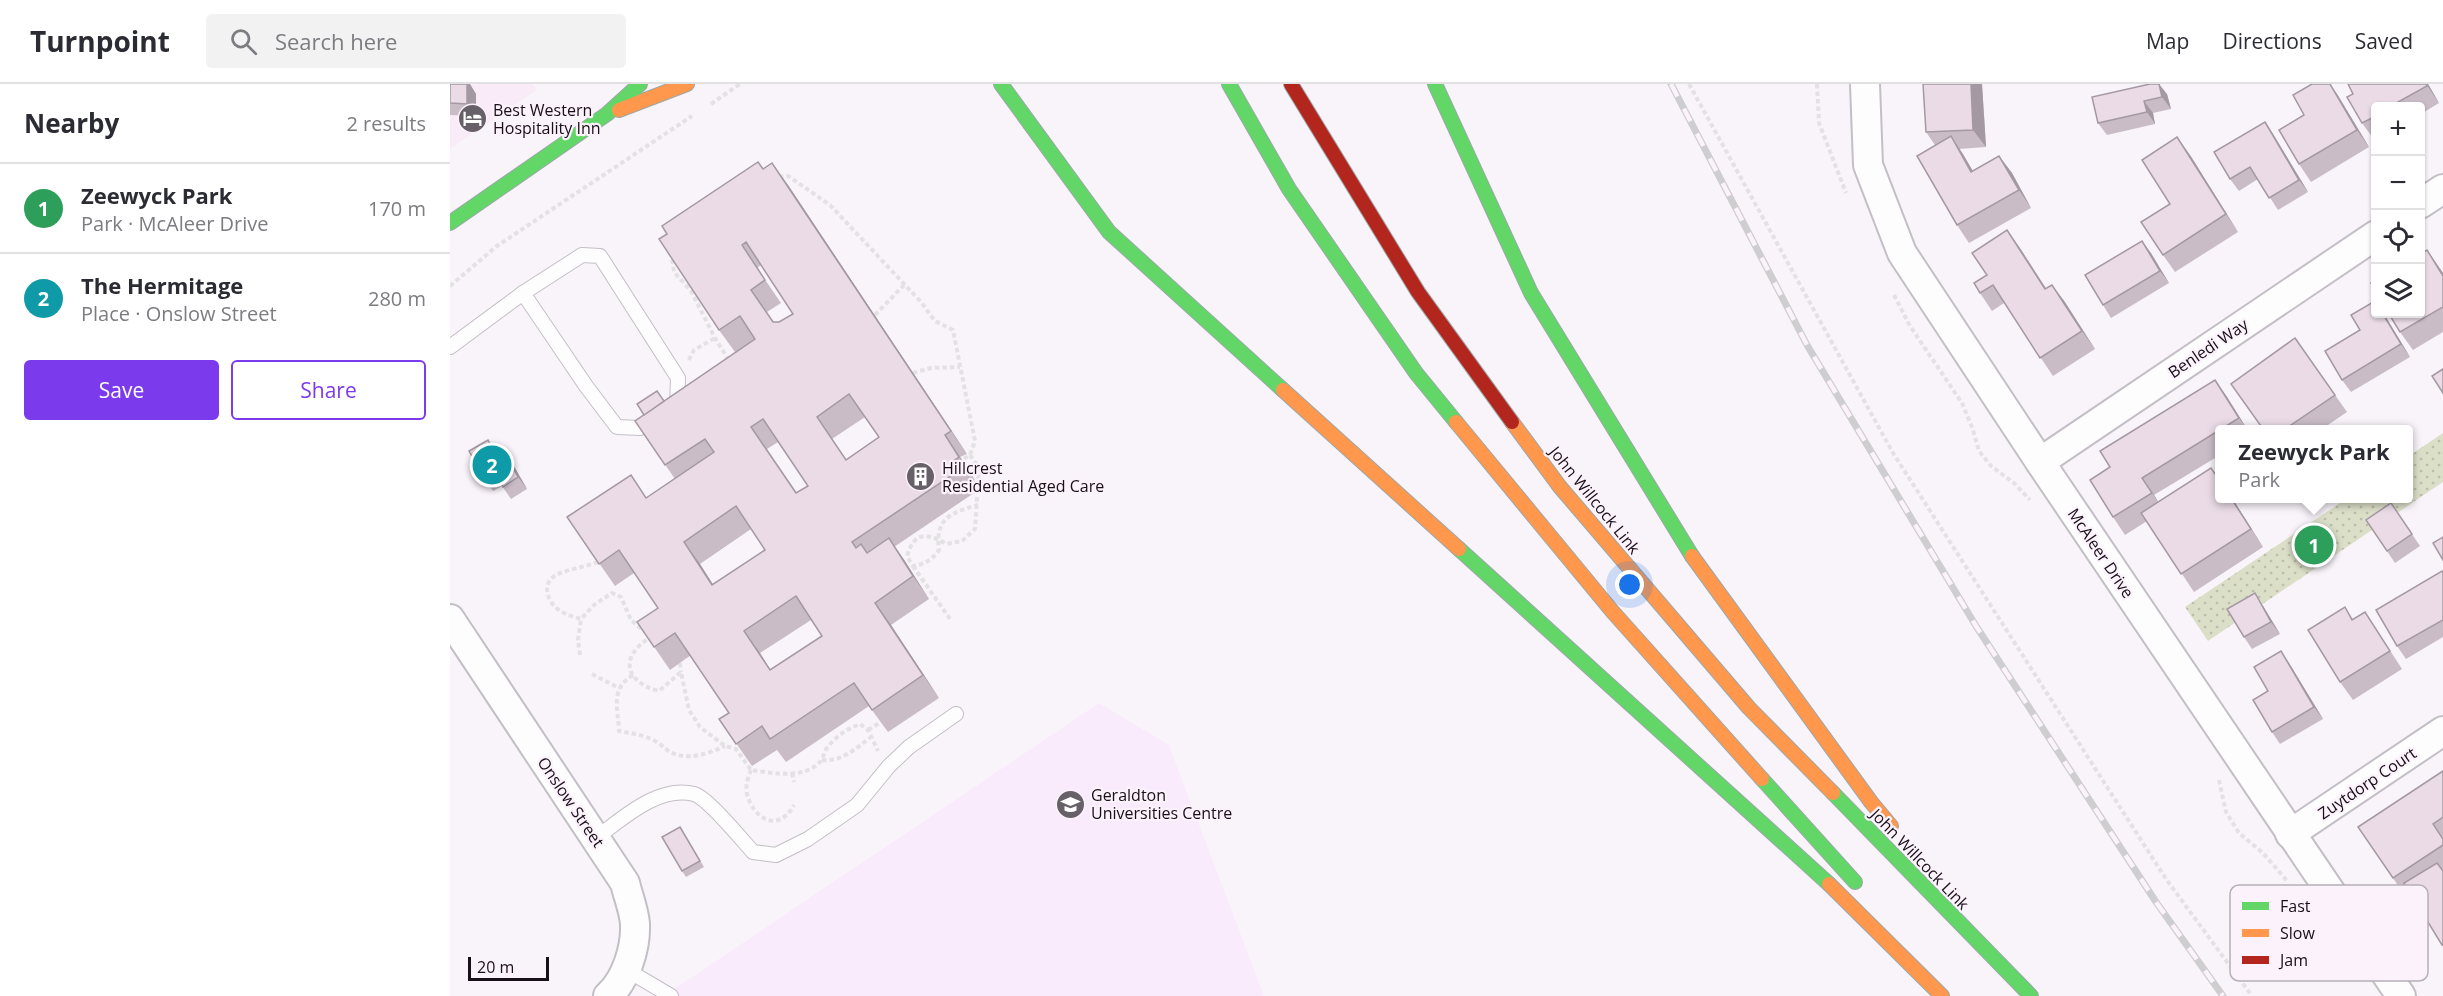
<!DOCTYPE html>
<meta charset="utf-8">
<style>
body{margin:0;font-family:"Open Sans",sans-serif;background:#f2f2f3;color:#2b2b33}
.controls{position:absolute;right:18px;top:18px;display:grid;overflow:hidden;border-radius:6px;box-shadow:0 2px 4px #0004}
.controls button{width:54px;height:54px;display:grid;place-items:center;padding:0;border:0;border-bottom:2px solid #e1e1e2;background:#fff;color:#2b2b33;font:30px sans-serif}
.scale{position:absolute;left:18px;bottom:15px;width:81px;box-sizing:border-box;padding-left:6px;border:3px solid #181019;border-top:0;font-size:16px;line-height:21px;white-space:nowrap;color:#181019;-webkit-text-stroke:4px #fbf2fc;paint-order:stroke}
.you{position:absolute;left:1180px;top:501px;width:21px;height:21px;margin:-15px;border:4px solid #fff;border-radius:50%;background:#1a73e8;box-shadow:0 0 0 9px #1a73e833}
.badge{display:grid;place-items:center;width:39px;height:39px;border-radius:50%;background:#7c3aed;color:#fff;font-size:20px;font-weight:700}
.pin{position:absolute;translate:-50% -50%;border:3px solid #fff;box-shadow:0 2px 6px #0006}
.popup{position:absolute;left:1765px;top:341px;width:198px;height:78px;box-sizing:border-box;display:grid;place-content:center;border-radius:6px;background:#fff;filter:drop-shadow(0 2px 4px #0005);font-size:20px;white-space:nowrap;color:#7c7c81}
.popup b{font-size:22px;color:#2b2b33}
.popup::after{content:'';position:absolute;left:50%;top:100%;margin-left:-12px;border:12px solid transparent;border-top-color:#fff}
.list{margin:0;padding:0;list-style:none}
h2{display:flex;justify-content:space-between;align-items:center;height:78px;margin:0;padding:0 24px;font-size:26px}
h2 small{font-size:20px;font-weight:400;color:#7c7c81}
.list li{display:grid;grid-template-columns:39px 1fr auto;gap:18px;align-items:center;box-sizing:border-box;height:90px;padding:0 24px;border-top:2px solid #e1e1e2}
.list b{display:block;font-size:22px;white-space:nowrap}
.list p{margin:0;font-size:20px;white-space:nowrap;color:#7c7c81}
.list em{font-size:20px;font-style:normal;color:#7c7c81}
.actions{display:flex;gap:12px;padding:18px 24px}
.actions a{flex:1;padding:14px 0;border:2px solid #7c3aed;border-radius:6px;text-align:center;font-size:21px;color:#7c3aed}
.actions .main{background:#7c3aed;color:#fff}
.icon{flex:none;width:33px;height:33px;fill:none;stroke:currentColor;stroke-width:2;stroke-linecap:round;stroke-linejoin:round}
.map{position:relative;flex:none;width:1993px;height:912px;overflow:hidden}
header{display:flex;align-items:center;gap:36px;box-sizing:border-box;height:84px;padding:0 30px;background:#fff;border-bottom:2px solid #e1e1e2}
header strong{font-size:28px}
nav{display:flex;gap:33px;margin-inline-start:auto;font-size:21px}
.search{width:420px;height:54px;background:#f2f2f3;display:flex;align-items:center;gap:15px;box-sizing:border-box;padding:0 21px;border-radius:6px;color:#7c7c81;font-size:22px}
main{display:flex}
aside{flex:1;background:#fff}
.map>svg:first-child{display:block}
.commercial{fill:#f9ebf7}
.built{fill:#faebfc}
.park{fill:url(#park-dots)}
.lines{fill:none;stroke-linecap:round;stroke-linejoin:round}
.lane-casing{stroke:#c4bec6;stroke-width:16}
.street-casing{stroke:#c4bec6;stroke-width:32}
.fast-casing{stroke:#9ba8a9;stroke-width:16}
.slow-casing{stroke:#9ba8a9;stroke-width:16}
.jam-casing{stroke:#9ba8a9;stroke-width:16}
.path{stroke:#e3e1e4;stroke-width:4;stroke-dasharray:4.5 3;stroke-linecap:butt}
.lane{stroke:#fefdfe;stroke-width:14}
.street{stroke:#fefdfe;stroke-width:28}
.fast{stroke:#63d668;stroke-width:14}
.slow{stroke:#ff974d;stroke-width:14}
.jam{stroke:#b3261e;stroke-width:14}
.rail-casing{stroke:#cecdcf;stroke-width:7}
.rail{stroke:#fbf2fc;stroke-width:4.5;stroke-dasharray:14;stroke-linecap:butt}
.wall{fill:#c9bcc7;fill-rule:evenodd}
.shaded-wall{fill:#a499a2}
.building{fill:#eadbe7;stroke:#a499a2;stroke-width:1.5;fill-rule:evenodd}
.labels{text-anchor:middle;stroke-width:4.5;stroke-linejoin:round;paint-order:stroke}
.poi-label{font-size:16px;fill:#181019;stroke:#fbf2fc;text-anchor:start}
.street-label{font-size:16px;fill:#181019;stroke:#fbf2fc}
.key{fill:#fbf2fc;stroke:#b7aeb8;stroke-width:1.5}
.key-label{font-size:16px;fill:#181019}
</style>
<header>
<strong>Turnpoint</strong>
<div class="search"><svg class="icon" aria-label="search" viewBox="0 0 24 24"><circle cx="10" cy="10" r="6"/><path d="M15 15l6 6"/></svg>Search here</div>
<nav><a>Map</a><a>Directions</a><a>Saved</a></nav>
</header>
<main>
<aside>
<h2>Nearby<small>2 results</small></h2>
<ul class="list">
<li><span class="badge" style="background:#2e9e5b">1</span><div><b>Zeewyck Park</b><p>Park · McAleer Drive</p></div><em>170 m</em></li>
<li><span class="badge" style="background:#0f9aa8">2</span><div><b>The Hermitage</b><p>Place · Onslow Street</p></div><em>280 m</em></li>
</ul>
<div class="actions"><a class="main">Save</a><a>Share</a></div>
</aside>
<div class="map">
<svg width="1993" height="912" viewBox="0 0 1993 912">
<defs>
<pattern id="park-dots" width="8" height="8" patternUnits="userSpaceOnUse" patternTransform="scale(1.5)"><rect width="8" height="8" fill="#dcdfc8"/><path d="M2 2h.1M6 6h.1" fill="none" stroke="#bcbeab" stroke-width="1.8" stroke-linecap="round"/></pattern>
</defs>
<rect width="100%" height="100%" fill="#f9f4fa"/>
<polygon class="commercial" points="0,0 83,0 87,6 0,65"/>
<polygon class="built" points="649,619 719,661 814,912 214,912"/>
<polygon class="park" points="1993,349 1993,398 1758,557 1735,523 1896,415 1958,414 1959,372"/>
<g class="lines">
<defs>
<g id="lane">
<polyline points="0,263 73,209"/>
<polyline points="199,339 190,344 167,343 136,302 73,209 132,171 150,172 228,294 227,322 223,324"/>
<path d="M146,754C172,735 208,701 244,710C258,714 292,756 303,768L326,771L358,755L407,721L439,682L459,663L506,630"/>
<polyline points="175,885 221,912"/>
</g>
<g id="street">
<polyline points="1415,0 1418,81 1452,169 1590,378 1951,912"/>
<polyline points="1970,120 1993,105"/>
<polyline points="1590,378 1926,151"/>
<path d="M0,535L175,799C178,812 184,826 185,840C186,864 176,896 158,912"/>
<polyline points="1840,750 1993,647"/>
</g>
<g id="fast">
<polyline points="551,0 659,148 833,306"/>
<polyline points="779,0 839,105 966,289 1006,338"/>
<polyline points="985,0 1081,209 1242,472"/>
<polyline points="0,139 157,30 190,0"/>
<polyline points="1009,465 1379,800"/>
<polyline points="1312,695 1405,798"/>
<polyline points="1383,709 1581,912"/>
</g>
<g id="slow">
<polyline points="169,26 237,0"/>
<polyline points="833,306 1009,465"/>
<polyline points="1006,338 1162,527 1312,695"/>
<polyline points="1062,338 1110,403 1299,624 1383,709"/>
<polyline points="1242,472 1421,718 1441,742"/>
<polyline points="1379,800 1492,912"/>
</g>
<polyline id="jam" points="841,0 968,208 1062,338"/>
</defs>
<use href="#lane" class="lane-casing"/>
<use href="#street" class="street-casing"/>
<use href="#fast" class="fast-casing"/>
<use href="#slow" class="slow-casing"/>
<use href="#jam" class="jam-casing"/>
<g class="path">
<polyline points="1239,0 1443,369 1716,795 1802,912"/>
<polyline points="1367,0 1369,39 1396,109"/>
<polyline points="261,20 290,0"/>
<polyline points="329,93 338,92 380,121 471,218 485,237 503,246 525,357 520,371 512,376"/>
<polyline points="221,168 224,188 241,207 265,254 280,278"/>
<polyline points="0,202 47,162 242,32"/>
<polyline points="1444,211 1460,242 1512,319 1522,343 1529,367 1541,382 1564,399 1580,416"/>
<polyline points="425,231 454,201"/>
<polyline points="239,276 244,266 265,254"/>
<polyline points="463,289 481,284 510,283"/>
<path d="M520,371L529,384L525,445L512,457L496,460C477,448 464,448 457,472L463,482C475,480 482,476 489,466C485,434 500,429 528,421"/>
<path d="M148,478C135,483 118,485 106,491C91,499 97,518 109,526C116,531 124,533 131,535L144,521L162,509L171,513L181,536L201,553C169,572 174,598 209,607L231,588L239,626L250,643L275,662L286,665L301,686C323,689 354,696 371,677C374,673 374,667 377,664C386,652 397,645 410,640L418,646L428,667"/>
<polyline points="463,482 500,535"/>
<polyline points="130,571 128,556 131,535"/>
<polyline points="230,579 231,588"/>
<polyline points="142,590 169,604"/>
<path d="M183,591C160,605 168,623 169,647C181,649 194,651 205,657C211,660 215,665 220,668C239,677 257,670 275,662"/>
<polyline points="418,646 431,638"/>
<path d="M372,676C391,678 405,665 420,654"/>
<path d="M301,686C298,693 295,703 297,710C304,736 329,749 344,721"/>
<polyline points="342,689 344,698"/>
<polyline points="1769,696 1776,728 1789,749 1813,769 1838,798"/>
</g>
<use href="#lane" class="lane"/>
<use href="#street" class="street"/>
<use href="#fast" class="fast"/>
<use href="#slow" class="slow"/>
<use href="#jam" class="jam"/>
<defs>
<polyline id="rail" points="1221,0 1357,261 1526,542 1706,818 1773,912"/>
</defs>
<use href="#rail" class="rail-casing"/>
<use href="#rail" class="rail"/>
</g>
<g class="wall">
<polygon points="0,0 20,1 26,10 26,32 0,31"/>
<polygon points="1532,0 1536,63 1509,65 1523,87 1549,72 1562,89 1581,124 1519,159 1507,141 1485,61 1476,48"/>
<polygon points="1898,0 1978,0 1989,19 1971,30 1971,22 1926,22 1925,57 1912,39 1903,10"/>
<polygon points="1717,10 1721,25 1703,29 1705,40 1657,51 1648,39 1642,13"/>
<polygon points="1887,10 1919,63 1861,98 1849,80 1854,31"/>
<polygon points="1815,38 1823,50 1858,108 1828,126 1808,95 1789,107 1780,95"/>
<polygon points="1740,71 1788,148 1725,188 1713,171 1720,120"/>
<path d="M313,85L338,101L517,370L510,373L525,396L517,400L524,409L444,463L479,515L441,541L489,614L438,648L419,622L336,678L327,666L302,682L269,635L279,629L241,571L220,586L187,538L208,524L184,489L165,502L117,433L197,414L225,395L185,337L285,268L269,246ZM311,181L343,230L329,238H324L317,228L331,219L307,184ZM415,333L429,353L396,375L382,355ZM328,358L358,402L347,409L317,365ZM301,445L315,466L263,501L250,480ZM361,536L372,552L320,586L310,569Z"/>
<polygon points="1557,146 1596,205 1602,201 1645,265 1603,292 1554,219 1542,227 1530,209 1537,191"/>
<polygon points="1692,157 1719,199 1661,234 1653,221"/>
<polygon points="1977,166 1993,189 1993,248 1963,266 1950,248"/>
<polygon points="1926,230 1934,230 1960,273 1901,308 1892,296 1910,246"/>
<polygon points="1845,254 1897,328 1872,345 1813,345"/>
<polygon points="1765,296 1777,313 1797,345 1770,345 1770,371 1704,411 1708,418 1761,384 1770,396 1770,414 1782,414 1813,463 1744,508 1697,437 1675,451 1663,433 1660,383"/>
<polygon points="53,365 61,377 77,405 61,415 52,402 43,407 35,395 47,368"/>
<polygon points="1941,419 1970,462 1945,479 1916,436"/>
<polygon points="1993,489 1993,553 1956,575 1947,562"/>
<polygon points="1813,522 1830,550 1802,565 1794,553"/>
<polygon points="1895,523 1903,535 1915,528 1952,585 1903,616 1890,598"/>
<polygon points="1831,567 1839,579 1873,635 1830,660 1822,648 1818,607"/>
<polygon points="1993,687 1993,863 1960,809 1955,812 1943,794"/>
<polygon points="230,743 254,783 236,793 232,787"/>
</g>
<g class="shaded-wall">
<polygon points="13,0 20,0 26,10 26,32 17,20"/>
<polygon points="1521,0 1532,0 1536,63 1523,46"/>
<polygon points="1709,0 1717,10 1721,25 1712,13"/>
<polygon points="1880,0 1887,10 1919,63 1907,46"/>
<polygon points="1976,0 1978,0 1989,19"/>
<polygon points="1694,17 1703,29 1705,40 1697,28"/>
<polygon points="1815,38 1823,50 1858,108 1849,96"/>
<polygon points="1501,52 1513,70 1533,105 1521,88"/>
<polygon points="1727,53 1740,71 1788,148 1776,130"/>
<polygon points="1549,72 1562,89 1581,124 1569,106"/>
<polygon points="322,79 338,101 517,370 501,347"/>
<polygon points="1557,146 1570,164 1608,223 1595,205"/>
<polygon points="1692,157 1701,169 1719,199 1710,187"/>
<polygon points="1977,166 1993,189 1993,192"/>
<polygon points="1602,201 1615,218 1645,265 1632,247"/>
<polygon points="1933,230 1934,230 1960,273 1951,260"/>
<polygon points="1765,296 1777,313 1797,345 1789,334"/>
<polygon points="495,351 510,373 525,396 509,373"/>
<polygon points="53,365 61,377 77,405 68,393"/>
<polygon points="1692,394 1704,411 1714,427"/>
<polygon points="1781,414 1782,414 1813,463 1801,445"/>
<polygon points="439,454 455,477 479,515 463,492"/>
<polygon points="234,458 250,480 278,524 262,501"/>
<polygon points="1805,509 1813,522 1830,550 1821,538"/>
<polygon points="425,519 441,541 489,614 473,591"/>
<polygon points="294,547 310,569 335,609 320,586"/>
<polygon points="1831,567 1839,579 1873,635 1864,623"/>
</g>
<g class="building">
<polygon points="0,0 17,0 17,20 0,19"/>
<polygon points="1473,0 1521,0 1523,46 1476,48"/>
<polygon points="1700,0 1709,0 1712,13 1694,17 1697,28 1648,39 1642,13"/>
<polygon points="1862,0 1880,0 1907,46 1849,80 1829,46 1854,31 1843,11"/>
<polygon points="1898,0 1976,0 1977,2 1941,22 1926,22 1926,32 1912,39 1897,13 1903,10"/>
<polygon points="1815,38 1849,96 1819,114 1800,83 1780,95 1764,68"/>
<polygon points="1501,52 1521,88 1549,72 1569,106 1507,141 1467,72"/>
<polygon points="1727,53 1776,130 1713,171 1691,138 1720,120 1692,76"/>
<path d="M308,78L313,85L322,79L501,347L495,351L509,373L502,378L508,387L402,458L406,464L411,460L417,469L439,454L463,492L425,519L473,591L422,626L404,599L320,655L312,642L286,660L269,635L279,629L225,549L204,563L187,538L208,524L169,466L149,480L117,433L181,391L196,414L264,368L255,355L215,381L185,337L305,255L290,232L269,246L209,155L217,150L212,142ZM296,158L343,230L329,238H323L301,206L315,196L292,161ZM399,310L429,353L396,376L367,333ZM313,335L358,402L346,409L301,343ZM286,422L315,466L262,501L234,458ZM346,512L372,552L320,586L294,547Z"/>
<polygon points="1557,146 1595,205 1602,201 1632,247 1590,274 1543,201 1530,209 1524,199 1537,191 1522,169"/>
<polygon points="1692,157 1710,187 1653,221 1635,191"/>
<polygon points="1977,166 1993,192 1993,223 1950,248 1939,230 1971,230 1971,170"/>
<polygon points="1926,197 1926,207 1921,199"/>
<polygon points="1925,217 1926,230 1933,230 1951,260 1892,296 1875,267 1910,246 1901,231"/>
<polygon points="1845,254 1885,311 1835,345 1813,345 1781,300"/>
<polygon points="1993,285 1993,309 1982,292"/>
<polygon points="1765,296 1789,334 1692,394 1702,409 1663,433 1640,396 1660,383 1650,367"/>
<polygon points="207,307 214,317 194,331 187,320"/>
<polygon points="38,356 45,369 53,365 68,393 53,403 44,389 35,395 19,367"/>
<polygon points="1761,384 1770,397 1770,414 1781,414 1801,445 1731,490 1691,429"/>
<polygon points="1941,419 1962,450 1937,467 1916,436"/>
<polygon points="1993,453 1993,476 1983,459"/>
<polygon points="1992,487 1993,489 1993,536 1947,562 1926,526"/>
<polygon points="1805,509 1821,538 1794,553 1777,525"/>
<polygon points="1895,523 1902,536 1915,528 1940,567 1890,598 1858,546"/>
<polygon points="1831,567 1864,623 1822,648 1803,616 1818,607 1804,583"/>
<polygon points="1993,687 1993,733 1983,740 1993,755 1993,761 1943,794 1908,743"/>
<polygon points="230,743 250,777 232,787 212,753"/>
<polygon points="1987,779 1993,787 1993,861 1992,861 1954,799"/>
</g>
<defs>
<symbol id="hotel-disc" viewBox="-11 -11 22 22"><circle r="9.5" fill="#676068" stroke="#fbf2fc"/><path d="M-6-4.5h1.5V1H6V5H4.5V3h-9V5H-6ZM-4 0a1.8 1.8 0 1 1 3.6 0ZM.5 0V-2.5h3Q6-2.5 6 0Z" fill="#fff"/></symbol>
<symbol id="building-disc" viewBox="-11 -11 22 22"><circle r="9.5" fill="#676068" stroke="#fbf2fc"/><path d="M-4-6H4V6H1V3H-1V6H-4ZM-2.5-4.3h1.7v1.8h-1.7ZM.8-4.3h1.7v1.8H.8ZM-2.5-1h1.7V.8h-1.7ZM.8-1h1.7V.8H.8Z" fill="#fff"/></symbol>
<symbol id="university-disc" viewBox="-11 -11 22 22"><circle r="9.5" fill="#676068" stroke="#fbf2fc"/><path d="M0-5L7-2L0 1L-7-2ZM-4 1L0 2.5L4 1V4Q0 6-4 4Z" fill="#fff"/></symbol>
</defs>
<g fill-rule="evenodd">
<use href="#hotel-disc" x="6" y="18" width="33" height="33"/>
<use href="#building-disc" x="454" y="376" width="33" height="33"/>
<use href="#university-disc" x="604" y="704" width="33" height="33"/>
</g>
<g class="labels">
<g class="poi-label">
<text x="43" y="32">Best Western<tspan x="43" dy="18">Hospitality Inn</tspan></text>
<text x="492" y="390">Hillcrest<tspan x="492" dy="18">Residential Aged Care</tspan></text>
<text x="641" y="717">Geraldton<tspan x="641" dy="18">Universities Centre</tspan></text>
</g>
<g class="street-label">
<text transform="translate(1758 264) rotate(-34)" y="6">Benledi Way</text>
<text transform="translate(1145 416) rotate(51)" y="6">John Willcock Link</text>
<text transform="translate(1651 469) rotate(56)" y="6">McAleer Drive</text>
<text transform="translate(1917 699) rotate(-34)" y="6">Zuytdorp Court</text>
<text transform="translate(121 718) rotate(56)" y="6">Onslow Street</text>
<text transform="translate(1470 775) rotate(46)" y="6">John Willcock Link</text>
</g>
</g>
<rect x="1780" y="801" width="198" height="96" rx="9" class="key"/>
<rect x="1792" y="818" width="27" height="8" fill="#63d668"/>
<rect x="1792" y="845" width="27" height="8" fill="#ff974d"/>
<rect x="1792" y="872" width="27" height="8" fill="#b3261e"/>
<g class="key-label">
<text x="1830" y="828">Fast</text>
<text x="1830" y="855">Slow</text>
<text x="1830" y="882">Jam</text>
</g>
</svg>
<div class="controls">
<button>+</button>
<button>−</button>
<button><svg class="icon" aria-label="locate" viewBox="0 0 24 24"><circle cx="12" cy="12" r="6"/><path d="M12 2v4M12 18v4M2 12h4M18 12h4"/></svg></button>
<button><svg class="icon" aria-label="layers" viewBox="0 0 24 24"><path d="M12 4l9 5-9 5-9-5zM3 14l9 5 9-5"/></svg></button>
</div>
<div class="scale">20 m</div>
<div class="you"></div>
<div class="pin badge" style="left:1864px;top:461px;background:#2e9e5b">1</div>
<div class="popup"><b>Zeewyck Park</b>Park</div>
<div class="pin badge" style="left:42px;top:381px;background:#0f9aa8">2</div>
</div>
</main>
